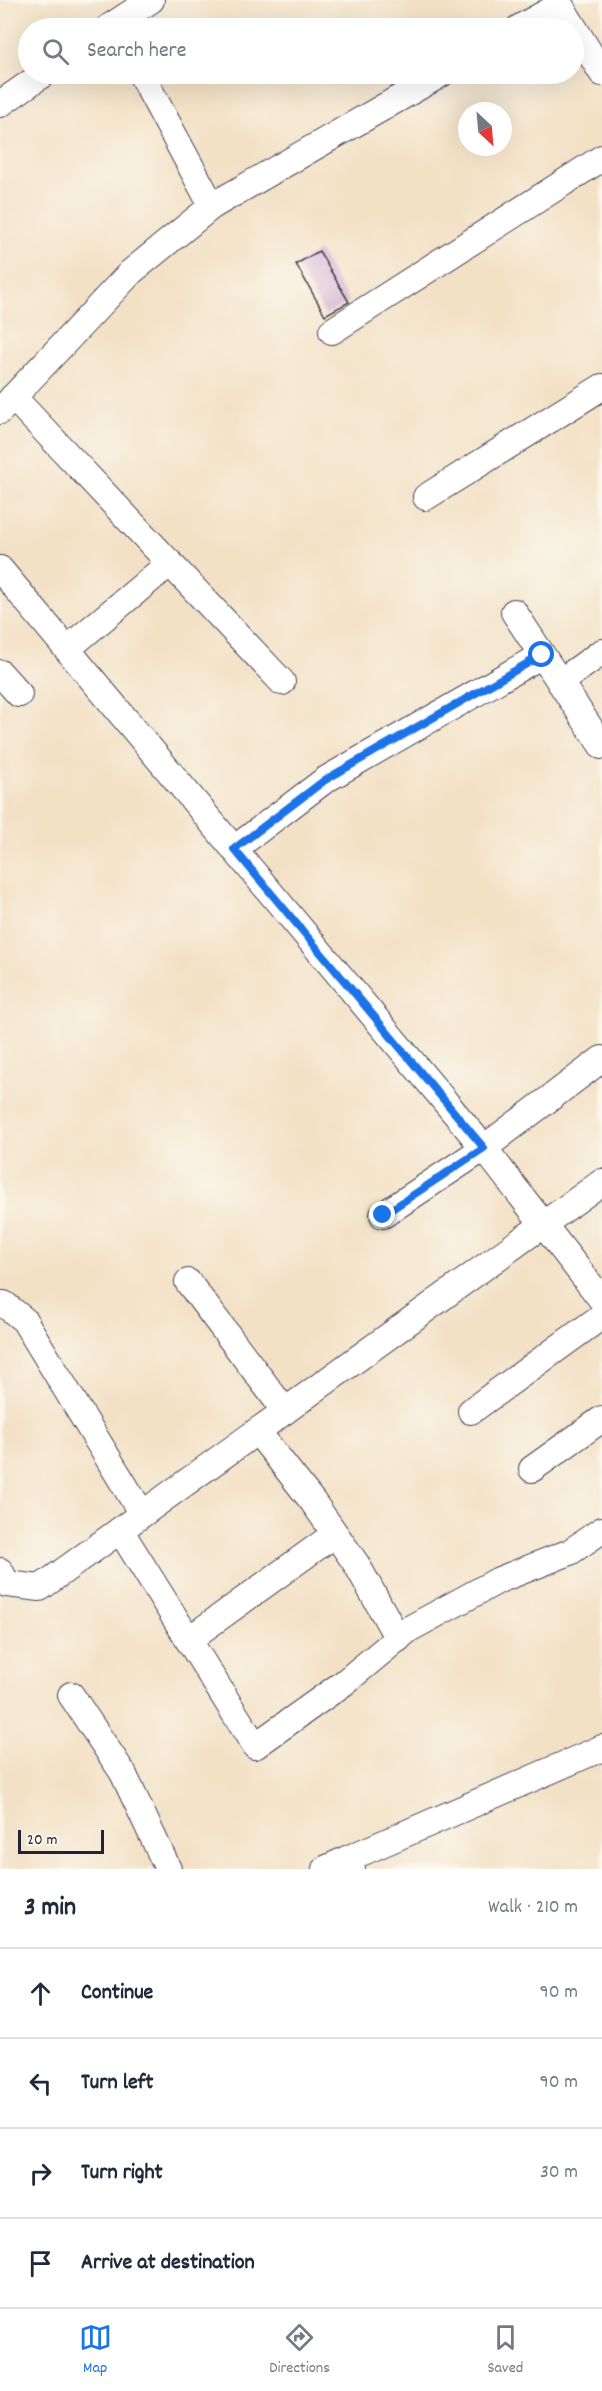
<!DOCTYPE html>
<meta charset="utf-8">
<style>
body{margin:0;font-family:Dekko,sans-serif;background:#f2f2f3;color:#1f2937}
.compass{position:absolute;left:458px;top:102px;width:54px;height:54px;border-radius:50%;background:#fff;box-shadow:0 6px 24px #0002;rotate:154deg}
.scale{position:absolute;left:18px;bottom:15px;width:86px;box-sizing:border-box;padding-left:6px;border:3px solid #22223b;border-top:0;font-size:16px;line-height:21px;white-space:nowrap;color:#22223b;-webkit-text-stroke:4px #fbf7ec;paint-order:stroke}
.stop{position:absolute;width:18px;height:18px;margin:-14px;border:4px solid #1a73e8;border-radius:50%;background:#fff}
.stop.end{background:#1a73e8;border-color:#fff;box-shadow:0 2px 6px #0008}
.list{margin:0;padding:0;list-style:none}
h2{display:flex;justify-content:space-between;align-items:center;height:78px;margin:0;padding:0 24px;font-size:26px}
h2 small{font-size:20px;font-weight:400;color:#747a83}
.list li{display:grid;grid-template-columns:39px 1fr auto;gap:18px;align-items:center;box-sizing:border-box;height:90px;padding:0 24px;border-top:2px solid #e0e1e3}
.list b{display:block;font-size:22px;white-space:nowrap}
.list em{font-size:20px;font-style:normal;color:#747a83}
.icon{flex:none;width:33px;height:33px;fill:none;stroke:currentColor;stroke-width:2;stroke-linecap:round;stroke-linejoin:round}
.map{position:relative;flex:none;width:602px;height:1869px;overflow:hidden}
.search{position:absolute;background:#fff;box-shadow:0 6px 24px #0002;left:18px;right:18px;top:18px;height:66px;display:flex;align-items:center;gap:15px;box-sizing:border-box;padding:0 21px;border-radius:33px;color:#747a83;font-size:22px}
.sheet{height:438px;background:#fff}
nav{display:flex;justify-content:space-around;align-items:center;box-sizing:border-box;height:84px;border-top:2px solid #e0e1e3;background:#fff;font-size:16px;color:#747a83}
nav a{display:grid;justify-items:center;gap:3px}
nav .on{color:#1a73e8}
.map>svg:first-child{display:block}
.building{fill:#d0abd2}
.lines{fill:none;stroke-linecap:round;stroke-linejoin:round}
.minor-casing{stroke:#413f50;stroke-width:28}
.minor{stroke:#fff;stroke-width:26}
.route{stroke:#1a73e8;stroke-width:8}
</style>
<div class="map">
<svg width="602" height="1869" viewBox="0 0 602 1869">
<rect width="100%" height="100%" fill="#fbf7ec"/>
<filter id="ink" filterUnits="userSpaceOnUse"><feTurbulence type="fractalNoise" baseFrequency=".0167" numOctaves="2"/><feDisplacementMap in="SourceGraphic" scale="12" xChannelSelector="R" yChannelSelector="G"/><feConvolveMatrix kernelMatrix="1 2 1 2 8 2 1 2 1" color-interpolation-filters="sRGB"/></filter>
<filter id="wash" filterUnits="userSpaceOnUse"><feTurbulence type="fractalNoise" baseFrequency=".008" numOctaves="4" result="noise"/><feDisplacementMap in="SourceGraphic" scale="24" xChannelSelector="R" yChannelSelector="G"/><feGaussianBlur stdDeviation="1.35" result="paint"/><feColorMatrix in="noise" values="0 0 0 0 0 0 0 0 0 0 0 0 0 0 0 0 0 1.4 0 .05"/><feComposite in="paint" operator="in"/></filter>
<g filter="url(#wash)">
<rect width="100%" height="100%" fill="#f3e1c6"/>
<g id="blocks">
<polygon class="building" points="319,251 349,302 325,315 296,264"/>
</g>
</g>
<g filter="url(#ink)">
<use href="#blocks" fill-opacity="0" stroke="#413f50" stroke-width="1.5"/>
<g class="lines">
<defs>
<g id="minor">
<polyline points="557,0 602,73"/>
<polyline points="108,28 151,0"/>
<polyline points="519,28 560,5"/>
<polyline points="141,74 212,206"/>
<polyline points="0,104 43,74"/>
<polyline points="332,331 602,158"/>
<polyline points="13,397 282,682"/>
<polyline points="0,411 131,272 212,206 441,74"/>
<polyline points="426,497 602,387"/>
<polyline points="0,569 484,1148 602,1300"/>
<polyline points="514,612 602,746"/>
<polyline points="67,649 170,563"/>
<polyline points="0,673 19,694"/>
<polyline points="560,682 602,652"/>
<polyline points="234,849 325,780 542,655"/>
<polyline points="383,1215 484,1148 602,1059"/>
<polyline points="188,1282 285,1411"/>
<polyline points="0,1304 4,1304 24,1320 142,1514"/>
<polyline points="471,1411 602,1316"/>
<polyline points="257,1431 313,1502 357,1565 398,1639"/>
<polyline points="532,1469 602,1419"/>
<polyline points="120,1530 255,1746 345,1682 409,1629 499,1580 570,1552 602,1530"/>
<polyline points="0,1571 7,1584 40,1588 602,1182"/>
<polyline points="188,1640 335,1534"/>
<polyline points="71,1695 123,1773 168,1869"/>
<polyline points="347,1859 602,1748"/>
<polyline points="325,1869 347,1859 352,1869"/>
</g>
</defs>
<use href="#minor" class="minor-casing"/>
<use href="#minor" class="minor"/>
</g>
</g>
<g class="lines" filter="url(#ink)">
<polyline class="route" points="383,1215 484,1148 234,849 325,780 542,655"/>
</g>
</svg>
<svg class="compass" viewBox="-18 -18 36 36"><path d="M0-13l5 13h-10z" fill="#e53935"/><path d="M0 13l5-13h-10z" fill="#747a83"/></svg>
<div class="scale">20 m</div>
<div class="stop" style="left:542px;top:655px"></div>
<div class="stop end" style="left:383px;top:1215px"></div>
<div class="search"><svg class="icon" aria-label="search" viewBox="0 0 24 24"><circle cx="10" cy="10" r="6"/><path d="M15 15l6 6"/></svg>Search here</div>
</div>
<section class="sheet">
<h2>3 min<small>Walk · 210 m</small></h2>
<ul class="list">
<li><svg class="icon" aria-label="ahead" viewBox="0 0 24 24"><path d="M12 20V5M6 11l6-6 6 6"/></svg><div><b>Continue</b></div><em>90 m</em></li>
<li><svg class="icon" aria-label="left" viewBox="0 0 24 24"><path d="M17 20v-9H6M10 6l-5 5 5 5"/></svg><div><b>Turn left</b></div><em>90 m</em></li>
<li><svg class="icon" aria-label="right" viewBox="0 0 24 24"><path d="M7 20v-9h11M14 6l5 5-5 5"/></svg><div><b>Turn right</b></div><em>30 m</em></li>
<li><svg class="icon" aria-label="arrive" viewBox="0 0 24 24"><path d="M6 21V4h12l-3 4 3 4H6"/></svg><div><b>Arrive at destination</b></div></li>
</ul>
</section>
<nav>
<a class="on"><svg class="icon" aria-label="map" viewBox="0 0 24 24"><path d="M3 6l6-2 6 2 6-2v14l-6 2-6-2-6 2zM9 4v14M15 6v14"/></svg>Map</a>
<a><svg class="icon" aria-label="directions" viewBox="0 0 24 24"><path d="M12 3l9 9-9 9-9-9zM9 14v-3h6M13 9l2 2-2 2"/></svg>Directions</a>
<a><svg class="icon" aria-label="saved" viewBox="0 0 24 24"><path d="M7 4h10v16l-5-4-5 4z"/></svg>Saved</a>
</nav>
